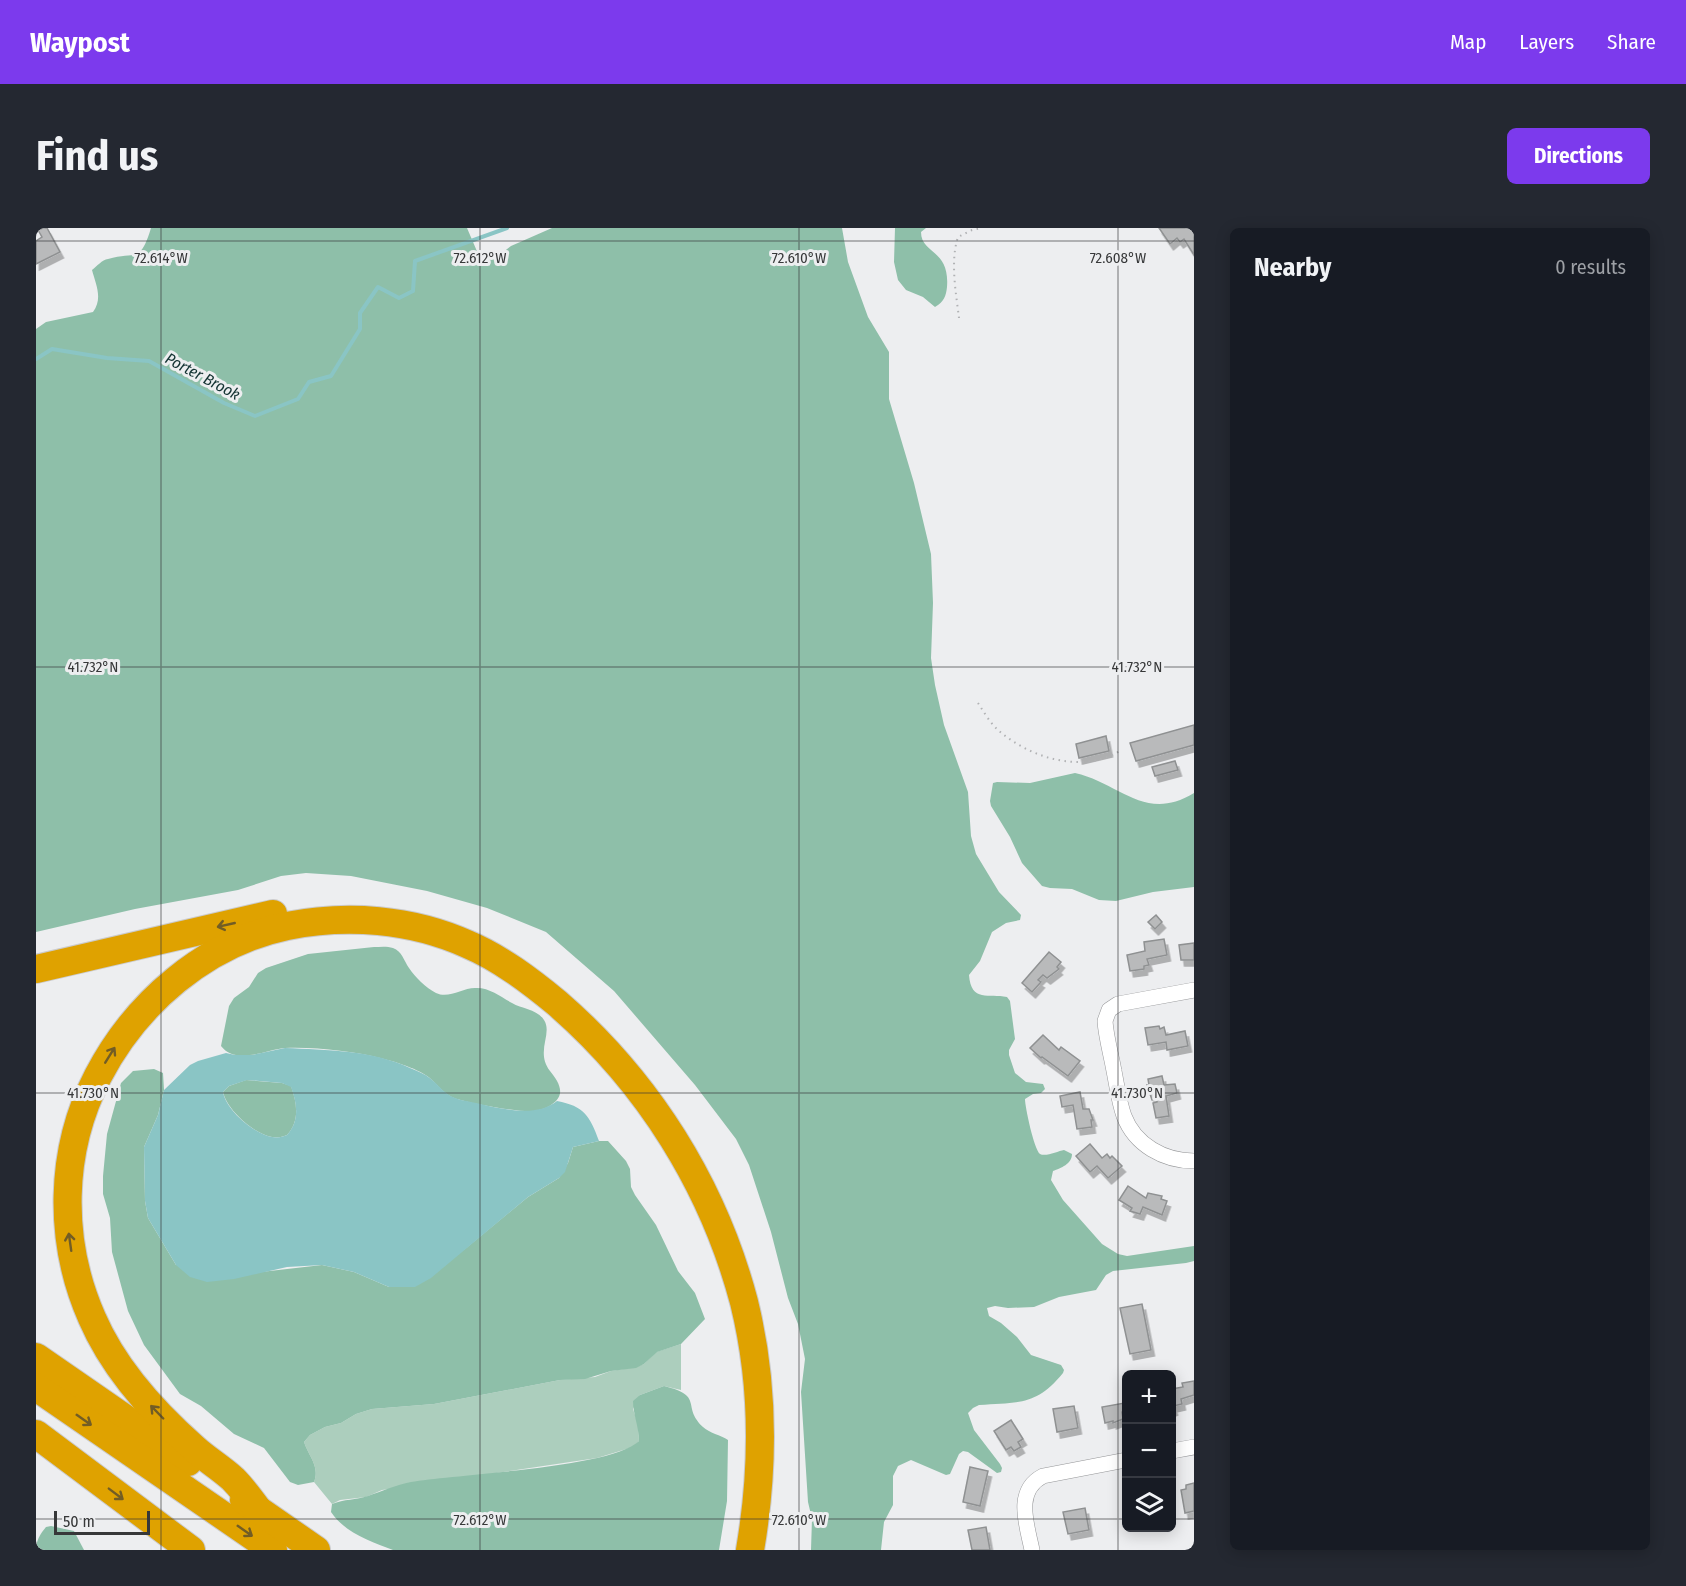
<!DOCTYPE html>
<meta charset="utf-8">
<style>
body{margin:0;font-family:"Fira Sans Condensed",sans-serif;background:#242831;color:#f1f3f6}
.controls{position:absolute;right:18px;bottom:18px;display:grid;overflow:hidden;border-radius:9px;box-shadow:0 3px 15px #0003}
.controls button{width:54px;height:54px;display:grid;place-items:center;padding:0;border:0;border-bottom:2px solid #363941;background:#171b24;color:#f1f3f6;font:30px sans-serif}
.scale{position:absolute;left:18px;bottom:15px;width:96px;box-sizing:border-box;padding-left:6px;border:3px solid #373839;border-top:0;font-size:16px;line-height:21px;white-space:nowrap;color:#373839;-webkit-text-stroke:4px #edeef0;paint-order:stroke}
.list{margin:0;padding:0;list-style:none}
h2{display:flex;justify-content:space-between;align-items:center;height:78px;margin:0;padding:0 24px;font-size:26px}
h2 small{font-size:20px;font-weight:400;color:#9ea1a6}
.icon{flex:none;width:33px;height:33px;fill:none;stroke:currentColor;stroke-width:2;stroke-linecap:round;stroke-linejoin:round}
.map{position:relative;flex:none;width:1158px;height:1322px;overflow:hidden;border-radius:9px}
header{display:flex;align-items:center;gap:36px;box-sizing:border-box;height:84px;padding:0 30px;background:#7c3aed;color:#fff}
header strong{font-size:28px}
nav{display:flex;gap:33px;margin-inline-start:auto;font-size:21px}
.intro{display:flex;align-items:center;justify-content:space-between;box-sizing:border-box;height:144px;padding:0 36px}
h1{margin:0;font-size:42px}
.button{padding:15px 27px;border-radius:9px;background:#7c3aed;color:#fff;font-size:21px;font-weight:700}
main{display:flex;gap:36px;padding:0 36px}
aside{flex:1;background:#171b24;border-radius:9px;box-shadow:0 3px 15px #0003}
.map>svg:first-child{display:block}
.green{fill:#accebd}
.forest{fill:#8ebfa9}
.water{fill:#8ac5c5;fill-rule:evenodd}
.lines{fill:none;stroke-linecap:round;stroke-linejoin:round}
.stream{stroke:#8ac5c5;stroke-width:4}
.building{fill:#b9babb;stroke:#8f9192;stroke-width:1.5;filter:url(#shadow)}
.minor-casing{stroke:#959698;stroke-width:16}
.motorway-casing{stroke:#cbcbcc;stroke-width:30}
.path{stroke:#b1b2b4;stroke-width:2;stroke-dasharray:1.5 4.5;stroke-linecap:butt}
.minor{stroke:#fff;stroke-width:15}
.motorway{stroke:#dfa200;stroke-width:28}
.oneway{stroke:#725d25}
.ticks{fill:none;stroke:#373839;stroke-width:1.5;stroke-opacity:0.45}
.labels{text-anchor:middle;stroke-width:6;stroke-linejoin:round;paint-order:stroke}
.water-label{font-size:16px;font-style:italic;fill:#143333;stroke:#edeef0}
.ticks-label{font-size:15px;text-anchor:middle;fill:#373839;stroke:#edeef0;stroke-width:6;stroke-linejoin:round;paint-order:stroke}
</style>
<header>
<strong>Waypost</strong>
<nav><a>Map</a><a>Layers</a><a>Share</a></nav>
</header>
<div class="intro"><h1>Find us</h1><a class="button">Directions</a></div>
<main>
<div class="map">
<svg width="1158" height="1322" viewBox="0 0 1158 1322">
<defs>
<filter id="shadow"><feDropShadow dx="3.5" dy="6" stdDeviation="0" flood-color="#0004"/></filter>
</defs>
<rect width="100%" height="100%" fill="#edeef0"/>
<path class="green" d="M645,1116V1162L628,1158L604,1167L597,1181L602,1196L603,1213L597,1219L561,1230L346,1262L330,1269L304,1272L296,1276L278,1254C284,1238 273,1229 268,1214L274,1207L289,1199L305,1195L320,1186L336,1181L398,1176L524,1152L559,1149L575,1143L600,1139L608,1136L620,1124Z"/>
<g class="forest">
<path d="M115,0H431L443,28L461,29L475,18L516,0H806L812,34L832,89L853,124V171L878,255L895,326L897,375L895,430L899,457L908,497L932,564L935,608L940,626L963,664L985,687L984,692L970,695L956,704L944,733L933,747C935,775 953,765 971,769L974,773L979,811L973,822V827L979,845L990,854L1007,856L1009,861L1005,865L997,866L989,871C989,879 998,921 1004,926C1010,929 1022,923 1028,922L1036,926C1036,936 1025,940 1017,943L1015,952L1027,972L1066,1016L1082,1026L1091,1028L1158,1018V1033L1150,1035L1077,1043L1070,1047L1060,1062L1023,1069L998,1079L972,1080L959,1078L951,1080L953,1088L965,1095L981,1109L995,1127L1025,1137L1028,1142L1027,1145C1000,1178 983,1174 943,1177L937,1180L932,1185L938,1202L964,1236L966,1240L965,1244L961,1245L932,1224L927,1223L923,1226L914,1246L910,1247L875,1232L862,1238L857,1248V1277L848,1294L845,1322H775L776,1291L772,1274L765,1164L769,1131L762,1096L752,1070L735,1004L713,937L700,911L659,857L578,763L510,704L451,680L391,663L315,648L270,645L245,648L202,662L99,681L0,704V101L10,94L57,84C67,70 60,57 56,42C61,38 66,32 72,31C100,23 104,36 115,0Z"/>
<path d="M859,0H890L885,4C885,26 914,21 911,59C910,68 908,74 899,79L887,69L870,62L862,52L858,34Z"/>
<path d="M1039,545C1084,555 1109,595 1158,565V659L1117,664L1080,673L1063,672L1036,661L1014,660L1006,658L986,635L974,609L955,578L954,573L957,555L961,554L994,555Z"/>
<path d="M338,719C344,719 351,718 357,720C366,723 368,733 373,740C379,749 390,760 400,765C413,771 426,760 439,760C453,759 465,769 476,775C486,781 501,781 508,792C517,806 499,823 514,843C523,854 531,867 515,877C511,880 504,882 498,883C485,885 431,875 418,870C409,866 404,860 397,853C388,843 361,834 348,831C316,823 282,819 249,820C237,821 226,826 214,827C202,828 193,828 185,818L193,778L198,770L213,759L222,745L230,740L272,726Z"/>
<path d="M118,841L127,845L128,862L122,887L108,919L109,973L112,990L140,1037L225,1044L286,1037L318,1044L353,1059L429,1021L492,969L523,950L532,935L537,919L563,913H572L590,933L594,941L595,959L599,967L620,997L642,1043L659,1065L669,1091L645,1116L621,1124L608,1136L600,1140L575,1143L549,1151L524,1152L398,1176L336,1181L320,1186L305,1195L289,1199L274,1207L268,1214C273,1229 284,1238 278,1254L262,1257L254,1254L228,1220L198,1206L165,1178L144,1166L108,1117L92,1083L76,1024L74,990L67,966V948L71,906L85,855L97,843Z"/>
<path d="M210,852L246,855L255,858C261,875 264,893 251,907C246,909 242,910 236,909C218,906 191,882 187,864L193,858Z"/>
<path d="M628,1158C669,1168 645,1178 667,1199C673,1205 685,1207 692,1212L691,1273L683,1322H357C335,1314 308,1304 295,1284L296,1276C308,1271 320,1272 332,1268C346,1263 360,1257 375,1254C420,1246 576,1240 603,1213C603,1199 597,1186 597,1173L604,1167Z"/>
<path d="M15,1298L38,1303L48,1322H0C0,1313 4,1306 10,1299Z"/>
</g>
<path class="water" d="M249,820C291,822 336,822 374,840C381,843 389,846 395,851C406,860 408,867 425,872C454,877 496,893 521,873C548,878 554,888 563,913L537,919L529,944L523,950L492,969L395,1050L379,1059H353L318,1044L286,1037L251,1039L198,1051L171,1054L154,1049L140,1037L112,990L109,973L108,919L122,887L128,862L154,837L162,833L190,825L199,827H216ZM211,852L246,855L255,859C261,875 264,893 251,907C246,909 242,910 236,909C218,906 190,882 187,864L193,858Z"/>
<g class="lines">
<polyline class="stream" points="0,131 16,121 71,130 113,133 188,175 219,188 262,171 273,154 295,148 324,101 324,85 342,59 363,70 377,63 379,33 471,0"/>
</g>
<g class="building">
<polygon points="7,0 11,0 24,24 0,36 0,13 6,9 2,2"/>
<polygon points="1123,0 1158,0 1158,27 1148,11 1144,14 1141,10 1134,16"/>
<polygon points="1158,497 1158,517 1100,533 1094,515"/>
<polygon points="1070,508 1073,523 1043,530 1040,516"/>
<polygon points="1139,533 1142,542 1119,548 1116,539"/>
<polygon points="1120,687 1126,694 1119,701 1112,694"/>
<polygon points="1128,711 1131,727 1111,731 1113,737 1108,738 1108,741 1094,743 1091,727 1109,723 1108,714"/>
<polygon points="1158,715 1158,732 1145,732 1143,717"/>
<polygon points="1013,724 1025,734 1021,739 1023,741 1011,750 1007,747 1002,752 1005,754 996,764 986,755"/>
<polygon points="1123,798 1124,801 1128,799 1130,807 1149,803 1152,818 1131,822 1130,814 1112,817 1109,800"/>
<polygon points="1007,807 1023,822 1025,819 1044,833 1032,848 1006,829 1005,830 994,820"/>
<polygon points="1126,848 1128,857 1139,856 1141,865 1130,868 1133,888 1120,890 1117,875 1121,874 1121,871 1116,872 1111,857 1113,857 1112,851"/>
<polygon points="1044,864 1047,881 1053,881 1057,892 1055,892 1056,899 1041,901 1037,877 1026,879 1024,868"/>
<polygon points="1054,916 1066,930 1071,926 1074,930 1076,928 1086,938 1072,950 1061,938 1054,944 1040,928"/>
<polygon points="1092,958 1110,970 1112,965 1126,968 1125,971 1131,973 1126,987 1107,979 1104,986 1094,983 1096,980 1083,972"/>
<polygon points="1106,1076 1115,1122 1094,1126 1084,1080"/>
<polygon points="1158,1153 1158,1167 1145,1171 1146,1176 1137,1178 1138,1181 1136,1182 1136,1161 1147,1159 1146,1155"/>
<polygon points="1088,1168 1090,1168 1090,1183 1086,1184 1087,1191 1077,1195 1077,1193 1069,1195 1066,1179 1089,1175"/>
<polygon points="1038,1178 1042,1200 1021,1204 1017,1181"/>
<polygon points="975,1192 987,1211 982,1214 985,1219 978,1223 975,1219 970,1222 958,1203"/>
<polygon points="934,1239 952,1243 944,1278 927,1274"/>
<polygon points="1158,1255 1158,1283 1149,1285 1145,1262 1150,1261 1150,1257"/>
<polygon points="1049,1280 1053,1302 1032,1306 1027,1284"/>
<polygon points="950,1299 954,1322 936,1322 932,1302"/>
</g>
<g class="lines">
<defs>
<g id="minor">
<path d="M1158,762L1082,776L1073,782L1069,793C1070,809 1075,826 1078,843C1081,858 1083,874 1088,888C1099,917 1128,933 1158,933"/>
<polyline points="1136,1223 1158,1219"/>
<path d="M996,1322C991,1297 978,1263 1007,1248L1090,1232"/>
</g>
<g id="motorway">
<polyline points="0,741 237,686"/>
<polyline points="0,1129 152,1234"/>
<polyline points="0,1159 237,1322"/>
<polyline points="0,1206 155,1322"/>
<polyline points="208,1272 280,1322"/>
<path d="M223,1283C215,1272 207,1261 197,1251C185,1240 170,1231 158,1220C116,1183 78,1141 56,1090C22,1013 23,923 62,848C100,775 169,715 251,698C311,686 375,691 431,716C464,730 493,752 521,775C612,854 677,957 708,1074C728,1155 728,1240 714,1322"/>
</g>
</defs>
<use href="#minor" class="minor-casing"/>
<use href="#motorway" class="motorway-casing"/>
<g class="path">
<path d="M923,90C920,65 914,33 922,9L936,2L946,0"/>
<path d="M942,475C948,484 954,495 962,502C994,530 1045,546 1084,523"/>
</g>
<use href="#minor" class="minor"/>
<use href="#motorway" class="motorway"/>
</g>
<defs><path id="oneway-shaft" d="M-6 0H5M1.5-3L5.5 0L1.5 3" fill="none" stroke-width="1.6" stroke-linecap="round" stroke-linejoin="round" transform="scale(1.5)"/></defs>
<g class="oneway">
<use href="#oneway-shaft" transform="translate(190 697) rotate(167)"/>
<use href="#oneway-shaft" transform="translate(74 827) rotate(-58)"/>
<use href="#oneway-shaft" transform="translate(34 1014) rotate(-98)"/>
<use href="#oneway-shaft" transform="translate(121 1184) rotate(-134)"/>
<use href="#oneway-shaft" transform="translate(48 1192) rotate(35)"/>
<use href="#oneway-shaft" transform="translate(80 1266) rotate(37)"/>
<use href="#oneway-shaft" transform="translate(209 1303) rotate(35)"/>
</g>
<path class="ticks" d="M125,0V1322M444,0V1322M763,0V1322M1082,0V1322M0,13H1158M0,439H1158M0,865H1158M0,1291H1090M1136,1291H1158"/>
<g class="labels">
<g class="water-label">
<text transform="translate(167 148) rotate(28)" y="6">Porter Brook</text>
</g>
</g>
<g class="ticks-label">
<text x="125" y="35">72.614°W</text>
<text x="444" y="35">72.612°W</text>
<text x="763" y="35">72.610°W</text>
<text x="1082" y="35">72.608°W</text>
<text x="57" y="444">41.732°N</text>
<text x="1101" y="444">41.732°N</text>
<text x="57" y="870">41.730°N</text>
<text x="1101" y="870">41.730°N</text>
<text x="444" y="1297">72.612°W</text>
<text x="763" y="1297">72.610°W</text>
</g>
</svg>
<div class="controls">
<button>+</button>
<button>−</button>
<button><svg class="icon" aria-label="layers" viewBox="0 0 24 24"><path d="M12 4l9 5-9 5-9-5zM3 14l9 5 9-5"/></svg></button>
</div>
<div class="scale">50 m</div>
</div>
<aside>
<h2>Nearby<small>0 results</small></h2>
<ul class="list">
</ul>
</aside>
</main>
